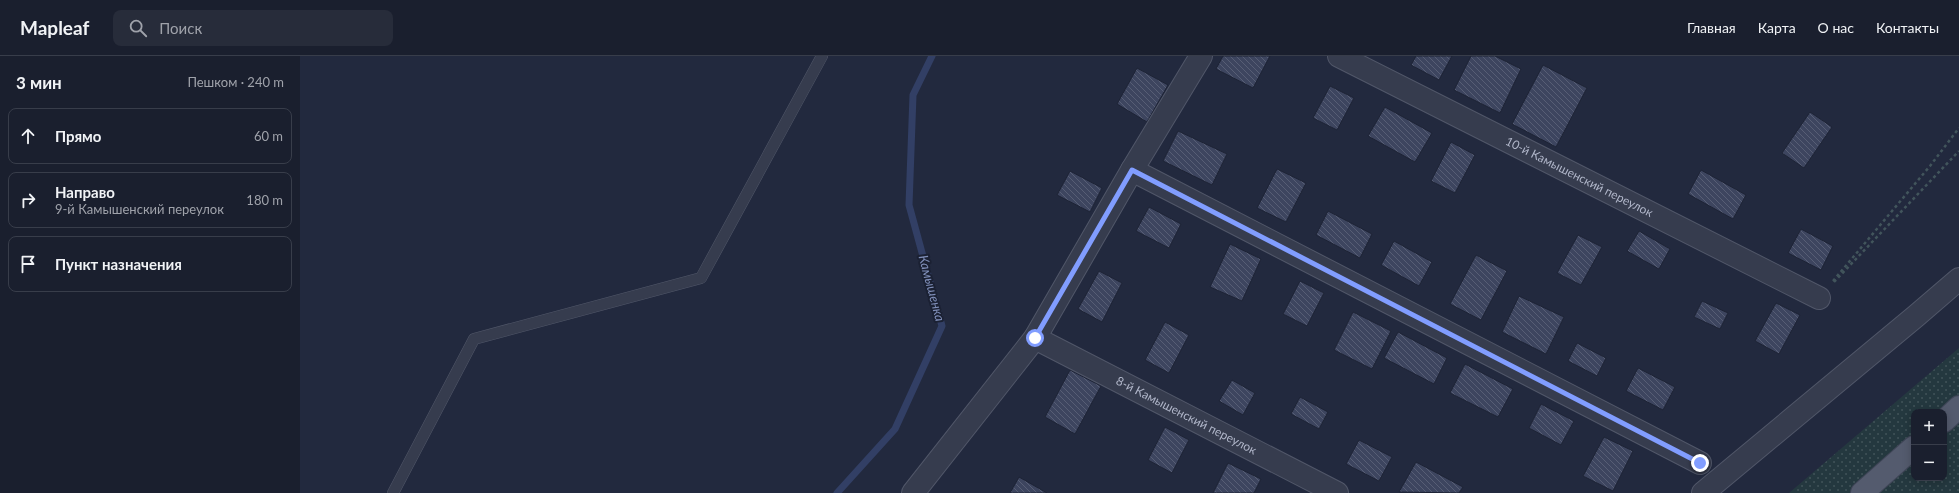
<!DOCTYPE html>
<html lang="ru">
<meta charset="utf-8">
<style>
body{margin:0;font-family:Lato,sans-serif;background:#272c3a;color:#f1f3f6}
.controls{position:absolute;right:12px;bottom:12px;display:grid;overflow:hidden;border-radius:8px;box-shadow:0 2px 10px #0003}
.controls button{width:36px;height:36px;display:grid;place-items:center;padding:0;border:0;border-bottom:1px solid #383d4a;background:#1a1f2e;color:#f1f3f6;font:20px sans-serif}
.stop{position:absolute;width:12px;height:12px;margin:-9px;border:3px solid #819dff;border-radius:50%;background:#fff}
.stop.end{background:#819dff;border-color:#fff;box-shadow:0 1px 4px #0008}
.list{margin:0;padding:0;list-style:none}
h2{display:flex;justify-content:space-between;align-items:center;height:52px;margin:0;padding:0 16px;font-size:17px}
h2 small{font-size:13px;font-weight:400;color:#9fa2aa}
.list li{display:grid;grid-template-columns:26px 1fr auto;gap:12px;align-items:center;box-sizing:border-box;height:56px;margin:0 8px 8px;padding:0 8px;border:1px solid #383d4a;border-radius:8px}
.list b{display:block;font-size:15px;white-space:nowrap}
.list p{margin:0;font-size:13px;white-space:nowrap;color:#9fa2aa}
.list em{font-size:13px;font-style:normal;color:#9fa2aa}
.icon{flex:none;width:22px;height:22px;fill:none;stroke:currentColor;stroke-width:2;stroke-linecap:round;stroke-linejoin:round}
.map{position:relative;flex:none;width:1659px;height:437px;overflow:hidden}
header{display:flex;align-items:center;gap:24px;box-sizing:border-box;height:56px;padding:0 20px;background:#1a1f2e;border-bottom:1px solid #383d4a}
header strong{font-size:19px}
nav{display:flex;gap:22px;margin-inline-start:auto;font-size:14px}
.search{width:280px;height:36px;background:#272c3a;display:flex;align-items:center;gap:10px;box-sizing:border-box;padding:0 14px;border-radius:8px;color:#9fa2aa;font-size:15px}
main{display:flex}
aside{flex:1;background:#1a1f2e}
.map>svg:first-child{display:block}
.grass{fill:url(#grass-dots);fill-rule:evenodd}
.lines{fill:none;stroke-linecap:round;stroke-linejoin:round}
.stream{stroke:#323f65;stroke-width:7}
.building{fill:url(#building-back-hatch);stroke:#1d2335}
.service-casing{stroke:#515769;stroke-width:12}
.minor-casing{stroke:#515769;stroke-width:24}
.primary-casing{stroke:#3f4557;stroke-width:24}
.path{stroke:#42555c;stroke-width:2.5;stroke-dasharray:3 3;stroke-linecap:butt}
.service{stroke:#363c4e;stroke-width:11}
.minor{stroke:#363c4e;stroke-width:22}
.primary{stroke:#545b6e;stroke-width:22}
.route{stroke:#819dff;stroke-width:5}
.labels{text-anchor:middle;stroke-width:4;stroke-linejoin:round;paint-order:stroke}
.street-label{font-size:12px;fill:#b1b7ca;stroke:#1b2133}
.water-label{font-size:13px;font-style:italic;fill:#7f8eb8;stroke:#1b2133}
</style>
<header>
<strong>Mapleaf</strong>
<div class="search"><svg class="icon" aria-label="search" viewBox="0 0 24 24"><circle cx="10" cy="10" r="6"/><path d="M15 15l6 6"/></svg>Поиск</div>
<nav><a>Главная</a><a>Карта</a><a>О нас</a><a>Контакты</a></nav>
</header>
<main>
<aside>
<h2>3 мин<small>Пешком · 240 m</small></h2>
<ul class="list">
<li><svg class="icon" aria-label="ahead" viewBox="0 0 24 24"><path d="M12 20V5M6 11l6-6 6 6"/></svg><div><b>Прямо</b></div><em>60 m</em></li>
<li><svg class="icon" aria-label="right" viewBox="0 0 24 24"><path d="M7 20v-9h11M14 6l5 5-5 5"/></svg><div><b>Направо</b><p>9-й Камышенский переулок</p></div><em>180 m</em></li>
<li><svg class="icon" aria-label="arrive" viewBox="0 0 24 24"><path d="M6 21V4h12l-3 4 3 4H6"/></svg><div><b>Пункт назначения</b></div></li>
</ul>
</aside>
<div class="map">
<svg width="1659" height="437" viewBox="0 0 1659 437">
<defs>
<pattern id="grass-dots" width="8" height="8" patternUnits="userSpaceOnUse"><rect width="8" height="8" fill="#24383f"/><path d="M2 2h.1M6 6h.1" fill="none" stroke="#415359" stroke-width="1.8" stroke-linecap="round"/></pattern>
<pattern id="building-back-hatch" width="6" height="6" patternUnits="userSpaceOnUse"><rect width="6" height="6" fill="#3d455f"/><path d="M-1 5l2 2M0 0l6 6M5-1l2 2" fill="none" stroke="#575e75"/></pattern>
</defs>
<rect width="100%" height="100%" fill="#22293e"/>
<path class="grass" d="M1659,292V437H1489ZM1614,356H1644V422H1614Z"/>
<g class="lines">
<polyline class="stream" points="537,437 595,373 642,270 609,149 613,39 632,0"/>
</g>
<g class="building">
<polygon points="923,0 970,0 953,32 916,13"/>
<polygon points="1116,0 1152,0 1139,24 1111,9"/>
<polygon points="1171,0 1195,0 1221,13 1200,57 1154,34"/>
<polygon points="1243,9 1287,32 1256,91 1212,68"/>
<polygon points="837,12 868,29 847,66 817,48"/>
<polygon points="1030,30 1054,42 1037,74 1013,62"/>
<polygon points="1085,51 1132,77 1115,106 1068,80"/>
<polygon points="1510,56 1532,71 1504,112 1482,97"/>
<polygon points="878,75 927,98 912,129 863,105"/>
<polygon points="1151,86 1175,99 1155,137 1131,125"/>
<polygon points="977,113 1006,127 986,166 957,152"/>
<polygon points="1401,114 1446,139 1433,163 1388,138"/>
<polygon points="770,115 802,132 790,156 757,139"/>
<polygon points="849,151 881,168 869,192 836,175"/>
<polygon points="1028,155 1072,178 1060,202 1016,179"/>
<polygon points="1501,173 1533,190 1521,214 1488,197"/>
<polygon points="1339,175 1370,193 1359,213 1327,195"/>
<polygon points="1278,179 1302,191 1281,229 1257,217"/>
<polygon points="1094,185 1132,206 1119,230 1081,209"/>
<polygon points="930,188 961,203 942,245 910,231"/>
<polygon points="1176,199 1207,215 1181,264 1150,248"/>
<polygon points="799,215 822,227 802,266 778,253"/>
<polygon points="1000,225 1024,237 1007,270 983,258"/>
<polygon points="1219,240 1264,261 1246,298 1202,276"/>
<polygon points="1402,245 1428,257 1420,273 1394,261"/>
<polygon points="1476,247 1500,259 1479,298 1455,285"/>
<polygon points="1053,256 1091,275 1072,313 1034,294"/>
<polygon points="865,266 889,279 869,317 845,304"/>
<polygon points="1098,276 1147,302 1134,328 1084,302"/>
<polygon points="1277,287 1306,302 1297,320 1268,305"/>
<polygon points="1165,308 1213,333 1198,361 1150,337"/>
<polygon points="1338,312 1375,331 1363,354 1326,335"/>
<polygon points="770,314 801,330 775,378 745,361"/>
<polygon points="932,324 955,337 943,359 919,345"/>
<polygon points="1000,341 1028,356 1019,373 991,358"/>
<polygon points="1241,348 1274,365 1261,389 1229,372"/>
<polygon points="865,371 889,384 872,417 848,404"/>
<polygon points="1304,381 1333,395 1313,435 1283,420"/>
<polygon points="1059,384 1092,401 1079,425 1046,408"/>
<polygon points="1116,406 1163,431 1159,437 1099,436"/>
<polygon points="928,407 961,423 954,437 913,437"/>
<polygon points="719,421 747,437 710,437"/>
</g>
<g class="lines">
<defs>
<polyline id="service" points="93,437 174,283 401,222 522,0"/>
<g id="minor">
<path id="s1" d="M1039,0L1519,242"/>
<polyline points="832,114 1400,407"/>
<path id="s2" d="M735,282L1037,437"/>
<polyline points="613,437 735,282 832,114 901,0"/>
<polyline points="1403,437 1616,260 1659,223"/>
</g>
<g id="primary">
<polyline points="1644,365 1659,351"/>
<polyline points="1562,437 1614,391"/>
</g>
</defs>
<use href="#service" class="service-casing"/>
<use href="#minor" class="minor-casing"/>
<use href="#primary" class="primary-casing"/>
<g class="path">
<polyline points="1533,225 1630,110 1659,72"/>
<polyline points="1534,226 1659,95"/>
</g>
<use href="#service" class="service"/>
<use href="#minor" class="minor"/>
<use href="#primary" class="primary"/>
</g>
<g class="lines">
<polyline class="route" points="735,282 832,114 1400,407"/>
</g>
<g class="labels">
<g class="street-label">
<text dy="4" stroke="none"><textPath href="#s1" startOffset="269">10-й Камышенский переулок</textPath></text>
<text dy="4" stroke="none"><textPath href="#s2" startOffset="170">8-й Камышенский переулок</textPath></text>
</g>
<g class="water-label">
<text transform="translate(632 232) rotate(75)" y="5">Камышенка</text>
</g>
</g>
</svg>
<div class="controls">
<button>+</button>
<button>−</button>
</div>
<div class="stop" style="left:735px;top:282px"></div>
<div class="stop end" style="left:1400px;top:407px"></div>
</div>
</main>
